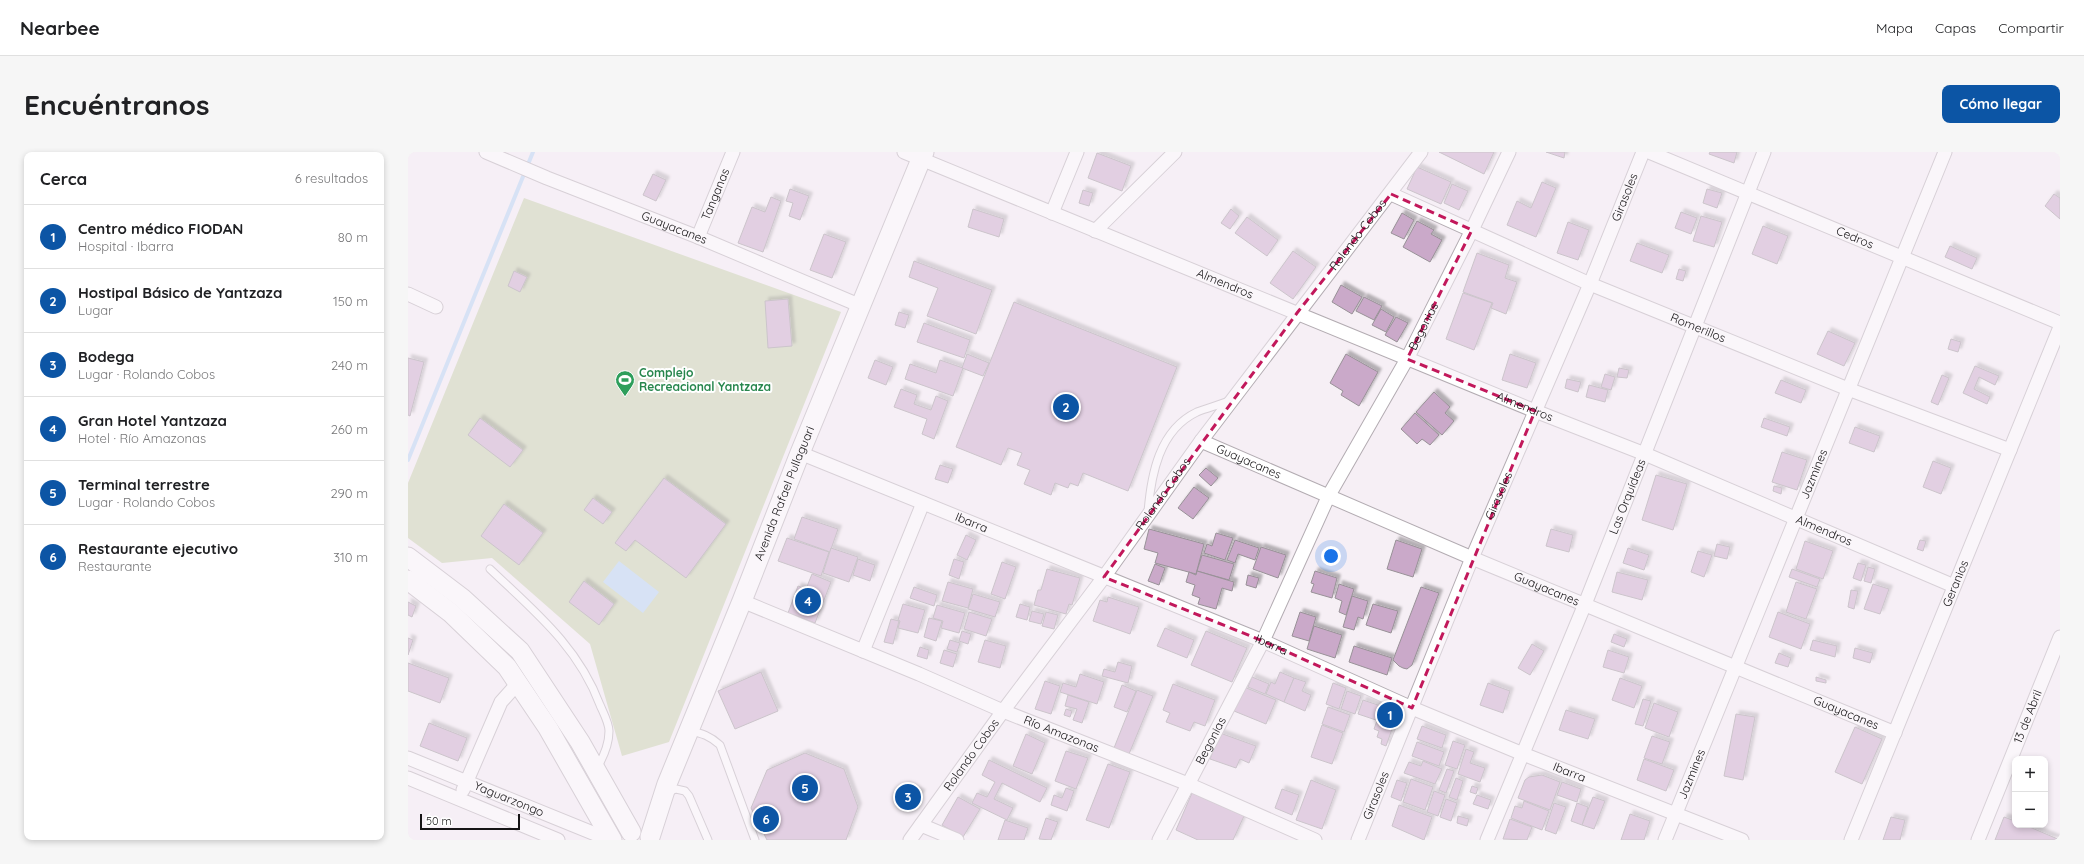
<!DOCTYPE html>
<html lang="es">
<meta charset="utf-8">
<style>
body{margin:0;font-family:Quicksand,sans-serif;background:#f6f6f6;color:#202124}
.controls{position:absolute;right:12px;bottom:12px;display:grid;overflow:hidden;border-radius:8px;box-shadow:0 2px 6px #0003}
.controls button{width:36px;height:36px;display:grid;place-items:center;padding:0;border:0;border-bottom:1px solid #e0e0e0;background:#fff;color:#202124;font:20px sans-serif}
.scale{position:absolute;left:12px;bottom:10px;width:100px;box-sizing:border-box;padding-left:4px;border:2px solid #161416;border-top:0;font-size:11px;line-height:14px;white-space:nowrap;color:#161416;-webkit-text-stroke:3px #fff;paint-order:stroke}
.you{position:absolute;left:923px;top:404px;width:14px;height:14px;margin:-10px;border:3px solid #fff;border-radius:50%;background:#1a73e8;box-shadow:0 0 0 6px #1a73e833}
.badge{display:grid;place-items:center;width:26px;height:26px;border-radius:50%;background:#0c55a5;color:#fff;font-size:13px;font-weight:700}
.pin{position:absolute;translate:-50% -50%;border:2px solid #fff;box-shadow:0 1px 4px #0006}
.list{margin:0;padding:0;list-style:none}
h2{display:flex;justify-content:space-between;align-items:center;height:52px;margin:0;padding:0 16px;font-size:17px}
h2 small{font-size:13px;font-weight:400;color:#757577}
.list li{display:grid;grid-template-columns:26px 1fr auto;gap:12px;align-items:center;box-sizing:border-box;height:64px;padding:0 16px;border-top:1px solid #e0e0e0}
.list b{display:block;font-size:15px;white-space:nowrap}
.list p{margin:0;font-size:13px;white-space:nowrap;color:#757577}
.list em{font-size:13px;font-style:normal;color:#757577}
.map{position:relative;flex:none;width:1652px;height:688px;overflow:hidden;border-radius:8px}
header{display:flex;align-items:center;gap:24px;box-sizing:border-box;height:56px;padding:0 20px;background:#fff;border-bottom:1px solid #e0e0e0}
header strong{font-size:19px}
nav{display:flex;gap:22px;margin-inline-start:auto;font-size:14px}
.intro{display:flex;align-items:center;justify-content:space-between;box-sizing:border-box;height:96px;padding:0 24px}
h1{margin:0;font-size:28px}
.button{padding:10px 18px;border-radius:8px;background:#0c55a5;color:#fff;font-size:14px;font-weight:700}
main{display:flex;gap:24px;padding:0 24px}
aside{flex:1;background:#fff;border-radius:8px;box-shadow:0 2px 6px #0003}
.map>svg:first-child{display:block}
.green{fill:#c5d0a9}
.water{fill:#b2d3f3}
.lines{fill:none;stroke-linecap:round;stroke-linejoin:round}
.stream{stroke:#b2d3f3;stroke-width:4}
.building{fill:#caa9c9;stroke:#989197;filter:url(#shadow)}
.lane-casing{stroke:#b3acb2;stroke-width:9}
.street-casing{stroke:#b3acb2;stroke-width:15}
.secondary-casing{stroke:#b3acb2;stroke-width:21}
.lane{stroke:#fff;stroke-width:7}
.street{stroke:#fff;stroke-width:13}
.secondary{stroke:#fff;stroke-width:19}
.marked{fill:none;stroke:#c2185b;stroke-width:3;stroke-dasharray:8 5;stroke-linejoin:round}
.labels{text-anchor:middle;stroke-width:4;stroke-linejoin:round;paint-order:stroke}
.street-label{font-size:12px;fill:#161416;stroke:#fff}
.leisure-label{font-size:12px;font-weight:bold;fill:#27864d;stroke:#fff;text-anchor:start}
</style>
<header>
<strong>Nearbee</strong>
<nav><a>Mapa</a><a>Capas</a><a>Compartir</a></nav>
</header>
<div class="intro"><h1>Encuéntranos</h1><a class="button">Cómo llegar</a></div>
<main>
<aside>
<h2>Cerca<small>6 resultados</small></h2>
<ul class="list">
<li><span class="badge">1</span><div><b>Centro médico FIODAN</b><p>Hospital · Ibarra</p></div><em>80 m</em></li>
<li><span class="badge">2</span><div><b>Hostipal Básico de Yantzaza</b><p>Lugar</p></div><em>150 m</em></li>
<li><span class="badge">3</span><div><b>Bodega</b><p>Lugar · Rolando Cobos</p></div><em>240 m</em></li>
<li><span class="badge">4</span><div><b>Gran Hotel Yantzaza</b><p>Hotel · Río Amazonas</p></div><em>260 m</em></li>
<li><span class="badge">5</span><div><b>Terminal terrestre</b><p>Lugar · Rolando Cobos</p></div><em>290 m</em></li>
<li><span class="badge">6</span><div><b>Restaurante ejecutivo</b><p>Restaurante</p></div><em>310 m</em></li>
</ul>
</aside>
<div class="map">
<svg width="1652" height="688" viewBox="0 0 1652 688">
<defs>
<filter id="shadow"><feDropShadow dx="3.5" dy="-3.5" stdDeviation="1" flood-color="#0004"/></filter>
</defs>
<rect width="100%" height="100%" fill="#f6eff5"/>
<polygon class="green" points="116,46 433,160 261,590 214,604 182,492 84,406 34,411 0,386 0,331"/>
<polygon class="water" points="211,409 251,440 235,461 195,430"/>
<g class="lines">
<polyline class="stream" points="0,308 125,0"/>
</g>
<g class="building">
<polygon points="1031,0 1086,0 1076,22"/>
<polygon points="1138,0 1157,0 1156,6"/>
<polygon points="1302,0 1329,0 1326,11 1301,2"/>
<polygon points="689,1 723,14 714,39 680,26"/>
<polygon points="1009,15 1043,30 1033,52 999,37"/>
<polygon points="245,22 258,28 248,49 235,43"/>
<polygon points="1134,30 1148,36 1128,85 1099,73 1109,49 1123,56"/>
<polygon points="1044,32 1060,39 1051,58 1036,51"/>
<polygon points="382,37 401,44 392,68 381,64 385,51 378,49"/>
<polygon points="1299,37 1314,41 1309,56 1295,51"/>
<polygon points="675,38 685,41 681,54 671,51"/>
<polygon points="1646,42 1652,46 1652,67 1637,54"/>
<polygon points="363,45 373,49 355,100 330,91 344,55 357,60"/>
<polygon points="565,57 596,67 591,85 560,75"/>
<polygon points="823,57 831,64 822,77 813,71"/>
<polygon points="1273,60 1289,66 1283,82 1267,76"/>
<polygon points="994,61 1006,68 996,87 983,81"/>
<polygon points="1293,64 1314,70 1306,95 1285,89"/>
<polygon points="839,65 870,88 859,104 827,81"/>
<polygon points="1009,69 1026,78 1023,82 1034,88 1022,110 995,95"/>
<polygon points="1160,70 1181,78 1170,108 1149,101"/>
<polygon points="1355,74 1380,84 1369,112 1344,102"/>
<polygon points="416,82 438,90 424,126 402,118"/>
<polygon points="1229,91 1261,103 1254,121 1222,109"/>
<polygon points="1542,94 1569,106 1564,117 1537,105"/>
<polygon points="885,99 908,115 885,147 862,131"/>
<polygon points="1069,101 1101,113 1097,126 1109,130 1098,162 1083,156 1085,151 1055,140"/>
<polygon points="506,109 584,138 568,182 519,164 530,136 501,125"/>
<polygon points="1271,117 1278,119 1275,129 1268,127"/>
<polygon points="106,119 119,125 112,140 100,134"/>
<polygon points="933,133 954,145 944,162 924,150"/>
<polygon points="1055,141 1084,151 1066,198 1038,187"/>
<polygon points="956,145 974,154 966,168 948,159"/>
<polygon points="380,147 384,194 360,196 357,149"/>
<polygon points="606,150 769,215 720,339 675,321 670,334 662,331 660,336 647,331 643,343 616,332 622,318 609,313 614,301 600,296 593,313 548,295"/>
<polygon points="973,157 986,165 978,180 964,173"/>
<polygon points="491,160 501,163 497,176 487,173"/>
<polygon points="988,165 1000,171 989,190 977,183"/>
<polygon points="516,171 562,188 556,206 509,190"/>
<polygon points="1420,179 1447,191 1436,214 1409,202"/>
<polygon points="1543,187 1553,190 1550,200 1540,197"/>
<polygon points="559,202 581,211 575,224 554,216"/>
<polygon points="938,202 970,220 951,254 933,243 935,239 922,231"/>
<polygon points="1102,202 1128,211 1119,236 1094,228"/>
<polygon points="0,206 16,210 2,264 0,263"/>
<polygon points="467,208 485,215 478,233 460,226"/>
<polygon points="532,208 555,216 545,244 497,227 502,212 528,221"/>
<polygon points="1567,214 1591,224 1587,233 1571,225 1566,237 1582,245 1579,252 1555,241"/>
<polygon points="1211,216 1221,218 1219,226 1209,225"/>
<polygon points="1197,222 1207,225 1203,238 1193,235"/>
<polygon points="1534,223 1541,226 1530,253 1523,250"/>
<polygon points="1159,227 1173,230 1170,240 1157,236"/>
<polygon points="1373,228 1398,238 1393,251 1367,241"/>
<polygon points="1181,233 1200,238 1197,250 1178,245"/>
<polygon points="493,237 509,243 506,252 523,258 528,244 540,249 526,287 514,282 519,267 486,255"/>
<polygon points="1026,240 1042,255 1037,261 1046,269 1034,283 1008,260"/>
<polygon points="1007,261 1031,283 1022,293 1014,287 1009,292 993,277"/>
<polygon points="72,266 115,298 102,315 60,283"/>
<polygon points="1356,266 1382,275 1379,284 1353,275"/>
<polygon points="1447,275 1472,284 1466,300 1441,291"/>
<polygon points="1374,300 1399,308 1389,338 1364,330"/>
<polygon points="1525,309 1543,316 1533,342 1515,335"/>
<polygon points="532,313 545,317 540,331 527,327"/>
<polygon points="798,316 810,326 803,334 791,323"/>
<polygon points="1248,323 1279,332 1265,378 1234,368"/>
<polygon points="256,326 318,372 278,426 227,388 218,399 207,391"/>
<polygon points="1366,334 1374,336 1373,342 1365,339"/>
<polygon points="786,335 801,346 785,367 770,356"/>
<polygon points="185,346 204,360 195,372 176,358"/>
<polygon points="96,352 135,381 111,413 73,384"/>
<polygon points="394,365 430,377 422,400 386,387"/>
<polygon points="741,377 796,392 788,422 747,411 750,401 736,397"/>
<polygon points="1143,377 1165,383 1161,400 1138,394"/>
<polygon points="808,381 825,386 817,408 796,401 799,392 804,394"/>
<polygon points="558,383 568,388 559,408 549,403"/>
<polygon points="379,386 421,400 413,424 370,409"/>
<polygon points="827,388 851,396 847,408 830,402 827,411 819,408"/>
<polygon points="988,388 1014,397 1005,425 979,417"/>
<polygon points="1512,388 1518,389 1515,399 1509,397"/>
<polygon points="1397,389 1425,399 1415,427 1388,417"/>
<polygon points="1309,392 1322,395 1319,407 1306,404"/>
<polygon points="853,395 878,403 870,426 845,417"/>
<polygon points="423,396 450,405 441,430 415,421"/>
<polygon points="1220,396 1241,403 1236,418 1215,411"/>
<polygon points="1290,399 1304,403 1296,425 1283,420"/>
<polygon points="794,403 826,412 821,428 789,419"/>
<polygon points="450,407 467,413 462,429 445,423"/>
<polygon points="546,407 556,410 551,427 541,423"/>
<polygon points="594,410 608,415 597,447 583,442"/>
<polygon points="1450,411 1458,413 1453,429 1445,426"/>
<polygon points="747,412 757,416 751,433 740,429"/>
<polygon points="1460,415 1467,417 1463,431 1456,429"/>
<polygon points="639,417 672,426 664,453 661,452 658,462 626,453 630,438 633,438"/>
<polygon points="1384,417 1412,427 1409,435 1381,425"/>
<polygon points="789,419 826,430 824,439 814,436 808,457 790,452 792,446 784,443 787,433 778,430 781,420 788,423"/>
<polygon points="907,419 929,426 924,446 903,440 906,432 903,431"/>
<polygon points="1209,420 1240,428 1234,448 1204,440"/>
<polygon points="404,422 423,430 407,471 380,461 390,434 398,437"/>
<polygon points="840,423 851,426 848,436 838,433"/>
<polygon points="176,429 206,452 191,473 161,450"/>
<polygon points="540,430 565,437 560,456 534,449"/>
<polygon points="1388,430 1409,437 1398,467 1378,460"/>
<polygon points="931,432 946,437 938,463 931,460 934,449 927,446"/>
<polygon points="1465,432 1481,437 1472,462 1456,457"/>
<polygon points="506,435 529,443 526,454 502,446"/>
<polygon points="1013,435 1031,441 1004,513 999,517 995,516 991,514 985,508"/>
<polygon points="1443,438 1450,439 1446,457 1440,455"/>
<polygon points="565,442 592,450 587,465 560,457"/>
<polygon points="944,444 960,449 955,467 950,465 946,478 935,475"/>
<polygon points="700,445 731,455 722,482 685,469 692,448 699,450"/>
<polygon points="0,450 8,454 4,465 0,463"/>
<polygon points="495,452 517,458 510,481 490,476 492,469 490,468"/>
<polygon points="612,452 622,455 619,468 608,465"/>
<polygon points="965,452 990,459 983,481 958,473"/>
<polygon points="529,453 557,461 551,481 533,476 535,469 525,466"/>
<polygon points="624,459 636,462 633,472 621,469"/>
<polygon points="561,460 584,467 578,484 556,477"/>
<polygon points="638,460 650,463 646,477 634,474"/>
<polygon points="892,460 908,465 901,489 884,484"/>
<polygon points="1370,460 1402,472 1393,497 1361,485"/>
<polygon points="521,466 534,469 528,489 516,485"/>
<polygon points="483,467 491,469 485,492 476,490"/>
<polygon points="906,474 934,483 927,506 899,497"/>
<polygon points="757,476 786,488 779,506 749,494"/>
<polygon points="554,479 563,482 560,492 551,489"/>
<polygon points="798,479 839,496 824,530 783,513"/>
<polygon points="1206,482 1219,487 1216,495 1203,490"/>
<polygon points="0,486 5,488 0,503"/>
<polygon points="542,488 552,491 549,500 539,497"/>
<polygon points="577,488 598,494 592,516 570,510"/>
<polygon points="1405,488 1429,494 1427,505 1402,498"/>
<polygon points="1124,492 1136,499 1122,523 1110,516"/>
<polygon points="946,494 984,506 979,523 941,510"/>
<polygon points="512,495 521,498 519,507 509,504"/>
<polygon points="1447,496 1465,501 1462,511 1445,506"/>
<polygon points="536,498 549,502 545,515 532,511"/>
<polygon points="1200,498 1221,505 1216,521 1195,515"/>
<polygon points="1371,501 1383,506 1380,515 1367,511"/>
<polygon points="710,510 724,514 720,531 694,524 696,517 707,520"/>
<polygon points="0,511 41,526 32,551 0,539"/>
<polygon points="353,520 370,559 327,577 310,539"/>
<polygon points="872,520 886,526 876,550 858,542 863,530 867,532"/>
<polygon points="672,522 696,530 689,552 652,540 655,531 668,535"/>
<polygon points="844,525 861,532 857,542 840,535"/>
<polygon points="1408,525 1418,528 1418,531 1408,529"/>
<polygon points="886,526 898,530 894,539 903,543 897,559 876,550"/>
<polygon points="1212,526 1234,534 1226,556 1204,548"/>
<polygon points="637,529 652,534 643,562 627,557"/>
<polygon points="925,531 938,536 931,557 918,552"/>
<polygon points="1080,531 1102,539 1095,561 1072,553"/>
<polygon points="765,532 807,548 797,574 786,570 782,579 758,570 762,561 755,558"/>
<polygon points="714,533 728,539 719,560 706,555"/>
<polygon points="836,535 868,548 858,572 826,559"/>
<polygon points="729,538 745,544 721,602 706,596"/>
<polygon points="939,539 953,544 947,562 933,557"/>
<polygon points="660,543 681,550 674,571 665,568 669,557 657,554"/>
<polygon points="1235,547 1243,549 1235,574 1227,572"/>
<polygon points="955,548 973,554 968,568 950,562"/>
<polygon points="1246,551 1270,560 1261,585 1237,576"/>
<polygon points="920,555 942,563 936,580 914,572"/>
<polygon points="658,557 664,559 662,565 656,563"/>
<polygon points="973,558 989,563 978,594 973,592 974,587 969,585 971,579 966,577"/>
<polygon points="1158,558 1187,567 1180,587 1151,578"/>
<polygon points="1328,562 1347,565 1335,628 1316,624"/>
<polygon points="21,571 59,586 50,609 12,594"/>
<polygon points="914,573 935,581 924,612 903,605"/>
<polygon points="1014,574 1038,583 1034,596 1009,587"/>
<polygon points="1447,575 1474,587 1454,632 1427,620"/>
<polygon points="812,581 848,594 841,611 832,607 828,616 802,607"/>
<polygon points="618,582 637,591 624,622 605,614"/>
<polygon points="1244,584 1262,590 1254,612 1236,606"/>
<polygon points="1045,589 1057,593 1049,617 1037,613"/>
<polygon points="1009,590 1036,600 1031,614 1004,604"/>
<polygon points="1058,597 1066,600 1062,611 1077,616 1072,630 1050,622"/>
<polygon points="658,599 680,606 668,637 647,629"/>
<polygon points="397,601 436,617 450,655 438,688 359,688 343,656 359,618"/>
<polygon points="1236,607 1266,618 1258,639 1229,628"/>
<polygon points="581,608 639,636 632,650 594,631 586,647 605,656 599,668 564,651 569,641 579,645 587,630 574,623"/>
<polygon points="1015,609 1034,617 1027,632 996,621 1001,610 1013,614"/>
<polygon points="700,612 722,620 701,676 678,668"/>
<polygon points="1039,617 1046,619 1038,641 1031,638"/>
<polygon points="1134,623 1152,630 1142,658 1110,646 1117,628 1121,625"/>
<polygon points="1048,626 1055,629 1049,648 1041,645"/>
<polygon points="1003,627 1025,635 1017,658 995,650"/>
<polygon points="903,628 928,638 914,677 888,668"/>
<polygon points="989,628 999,631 993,649 983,645"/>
<polygon points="1154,630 1173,637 1169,650 1149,643"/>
<polygon points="498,634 514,641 503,657 487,650"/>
<polygon points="1064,634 1070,636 1068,642 1062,640"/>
<polygon points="658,636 666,639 659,659 643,653 646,643 654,646"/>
<polygon points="874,637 891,643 884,663 867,656"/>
<polygon points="1026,639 1037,643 1030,664 1019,660"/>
<polygon points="784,641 836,664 825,688 790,688 768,678"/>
<polygon points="1069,643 1083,648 1080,657 1065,652"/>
<polygon points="550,645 572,657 555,685 534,673"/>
<polygon points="1185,645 1197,649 1186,677 1174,673"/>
<polygon points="1038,647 1049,651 1043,669 1032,665"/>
<polygon points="1116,649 1141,659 1134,678 1103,666 1107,654 1114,656"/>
<polygon points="1146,651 1158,655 1148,682 1137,678"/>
<polygon points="1169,651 1180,655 1174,673 1163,669"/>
<polygon points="991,653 1024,665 1016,688 984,674"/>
<polygon points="1222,662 1242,669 1236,688 1213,688"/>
<polygon points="1050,664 1061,667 1059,674 1049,671"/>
<polygon points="1483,665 1497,668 1492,688 1475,688"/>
<polygon points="1596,665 1607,669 1607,673 1617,673 1652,688 1587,688"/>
<polygon points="638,666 650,670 643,688 631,687"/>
<polygon points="1102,667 1124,675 1119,688 1095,687"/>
<polygon points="597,668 620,676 616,688 590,688"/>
</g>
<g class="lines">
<defs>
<g id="lane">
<path d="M740,360C743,323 751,278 789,260C799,256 811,253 821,249"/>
<path d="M82,417C126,459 170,494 192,553C195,560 201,571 201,579C201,593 196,604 189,616"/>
<path d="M281,579C294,581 302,584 312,593L347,688"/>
<polyline points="260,640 268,637 277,639 281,644 300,688"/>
</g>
<g id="street">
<path id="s1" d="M78,0L139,26L290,85L453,154"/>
<path id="s2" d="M496,0L1127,259L1237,302L1546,434"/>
<path id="s3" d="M1241,0L1652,171"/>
<path id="s4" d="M983,42L1182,132L1440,237L1602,298"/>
<polyline points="644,61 669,0"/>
<polyline points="687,79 767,0"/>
<path id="s5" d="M290,85L325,0"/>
<polyline points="0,142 28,155"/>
<path id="s6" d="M793,289L1064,406L1487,581"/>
<path id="s7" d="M392,301L855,489L1004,556L1115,602L1334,688"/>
<path id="s8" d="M334,449L511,522L595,559L780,632L907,688"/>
<polyline points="455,499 515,351"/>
<path id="s9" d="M0,606L202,688"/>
<polyline points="0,626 150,688"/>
<polyline points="55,638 93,550 110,531"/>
<polyline points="513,673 549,688"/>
<path id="s10" d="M502,688L595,559L696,425L793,289L1013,0"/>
<path id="s11" d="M751,688L855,489L921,343L999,207L1064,78L1101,0"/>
<path id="s12" d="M950,688L1064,406L1182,132L1235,0"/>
<path id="s13" d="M1079,688L1177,452L1356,0"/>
<path id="s14" d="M1257,688L1537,0"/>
<path id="s15" d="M1443,688L1652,175"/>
<path id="s16" d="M1570,688L1652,485"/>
</g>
<g id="secondary">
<polyline points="0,405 54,446 112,499 172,590 223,680"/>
<polyline points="0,428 43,461 99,515 140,576 204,688"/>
<path id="s17" d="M242,685L259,632L334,449L392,301L516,0"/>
</g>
</defs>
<use href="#lane" class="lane-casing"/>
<use href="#street" class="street-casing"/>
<use href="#secondary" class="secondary-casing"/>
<use href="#lane" class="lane"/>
<use href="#street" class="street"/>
<use href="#secondary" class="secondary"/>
</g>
<path d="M0 0H1652V688H0ZM983,42L1064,78L999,207L1127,259L1004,556L855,489L696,425L889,161Z" fill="#f6eff5" fill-opacity=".55" fill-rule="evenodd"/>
<path class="marked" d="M983,42L1064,78L999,207L1127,259L1004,556L855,489L696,425L889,161Z"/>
<defs>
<symbol id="stadium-pin" viewBox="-11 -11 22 30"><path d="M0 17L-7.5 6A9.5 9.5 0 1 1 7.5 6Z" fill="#2e9e5b" stroke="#fff"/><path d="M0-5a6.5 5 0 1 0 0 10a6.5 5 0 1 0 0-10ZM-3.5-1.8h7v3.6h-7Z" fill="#fff"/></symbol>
</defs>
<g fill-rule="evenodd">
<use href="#stadium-pin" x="206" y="217" width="22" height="30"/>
</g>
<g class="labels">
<g class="street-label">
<text dy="4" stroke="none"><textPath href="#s5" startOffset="46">Tanganas</textPath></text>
<text dy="4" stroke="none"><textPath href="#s12" startOffset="696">Girasoles</textPath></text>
<text dy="4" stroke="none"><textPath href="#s1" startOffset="203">Guayacanes</textPath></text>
<text dy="4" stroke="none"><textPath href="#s10" startOffset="753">Rolando Cobos</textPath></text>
<text dy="4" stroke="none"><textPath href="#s3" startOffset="223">Cedros</textPath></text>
<text dy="4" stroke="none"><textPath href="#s2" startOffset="347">Almendros</textPath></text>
<text dy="4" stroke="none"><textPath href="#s11" startOffset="578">Begonias</textPath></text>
<text dy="4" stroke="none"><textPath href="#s4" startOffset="335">Romerillos</textPath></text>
<text dy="4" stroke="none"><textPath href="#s2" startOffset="671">Almendros</textPath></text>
<text dy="4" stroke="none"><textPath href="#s6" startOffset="52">Guayacanes</textPath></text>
<text dy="4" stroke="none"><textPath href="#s14" startOffset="395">Jazmines</textPath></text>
<text dy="4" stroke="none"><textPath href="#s17" startOffset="369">Avenida Rafael Pullaguari</textPath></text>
<text dy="4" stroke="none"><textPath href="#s10" startOffset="429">Rolando Cobos</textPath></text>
<text dy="4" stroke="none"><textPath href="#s12" startOffset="372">Girasoles</textPath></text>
<text dy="4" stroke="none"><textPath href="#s13" startOffset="371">Las Orquídeas</textPath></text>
<text dy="4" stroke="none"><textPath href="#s7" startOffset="185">Ibarra</textPath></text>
<text dy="4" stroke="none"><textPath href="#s2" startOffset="995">Almendros</textPath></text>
<text dy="4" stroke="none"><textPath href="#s15" startOffset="277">Geranios</textPath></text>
<text dy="4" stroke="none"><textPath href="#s6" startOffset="376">Guayacanes</textPath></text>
<text dy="4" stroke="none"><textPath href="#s7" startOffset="509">Ibarra</textPath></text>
<text dy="4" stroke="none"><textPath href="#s6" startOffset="700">Guayacanes</textPath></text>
<text dy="4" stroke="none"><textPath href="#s16" startOffset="133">13 de Abril</textPath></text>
<text dy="4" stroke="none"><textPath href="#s8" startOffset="346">Río Amazonas</textPath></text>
<text dy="4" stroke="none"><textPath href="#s11" startOffset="112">Begonias</textPath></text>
<text dy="4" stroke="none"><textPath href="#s10" startOffset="105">Rolando Cobos</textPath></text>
<text dy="4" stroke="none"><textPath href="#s7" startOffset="833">Ibarra</textPath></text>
<text dy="4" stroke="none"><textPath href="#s14" startOffset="71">Jazmines</textPath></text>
<text dy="4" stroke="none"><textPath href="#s12" startOffset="48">Girasoles</textPath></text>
<text dy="4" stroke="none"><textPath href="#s9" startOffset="109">Yaguarzongo</textPath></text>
</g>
<g class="leisure-label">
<text x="231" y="225">Complejo<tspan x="231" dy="14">Recreacional Yantzaza</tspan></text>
</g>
</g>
</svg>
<div class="controls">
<button>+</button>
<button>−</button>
</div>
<div class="scale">50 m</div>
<div class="you"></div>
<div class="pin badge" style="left:982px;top:563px">1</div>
<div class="pin badge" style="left:658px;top:255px">2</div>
<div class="pin badge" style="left:500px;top:645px">3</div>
<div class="pin badge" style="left:400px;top:449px">4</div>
<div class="pin badge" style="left:397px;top:636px">5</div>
<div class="pin badge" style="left:358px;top:667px">6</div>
</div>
</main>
